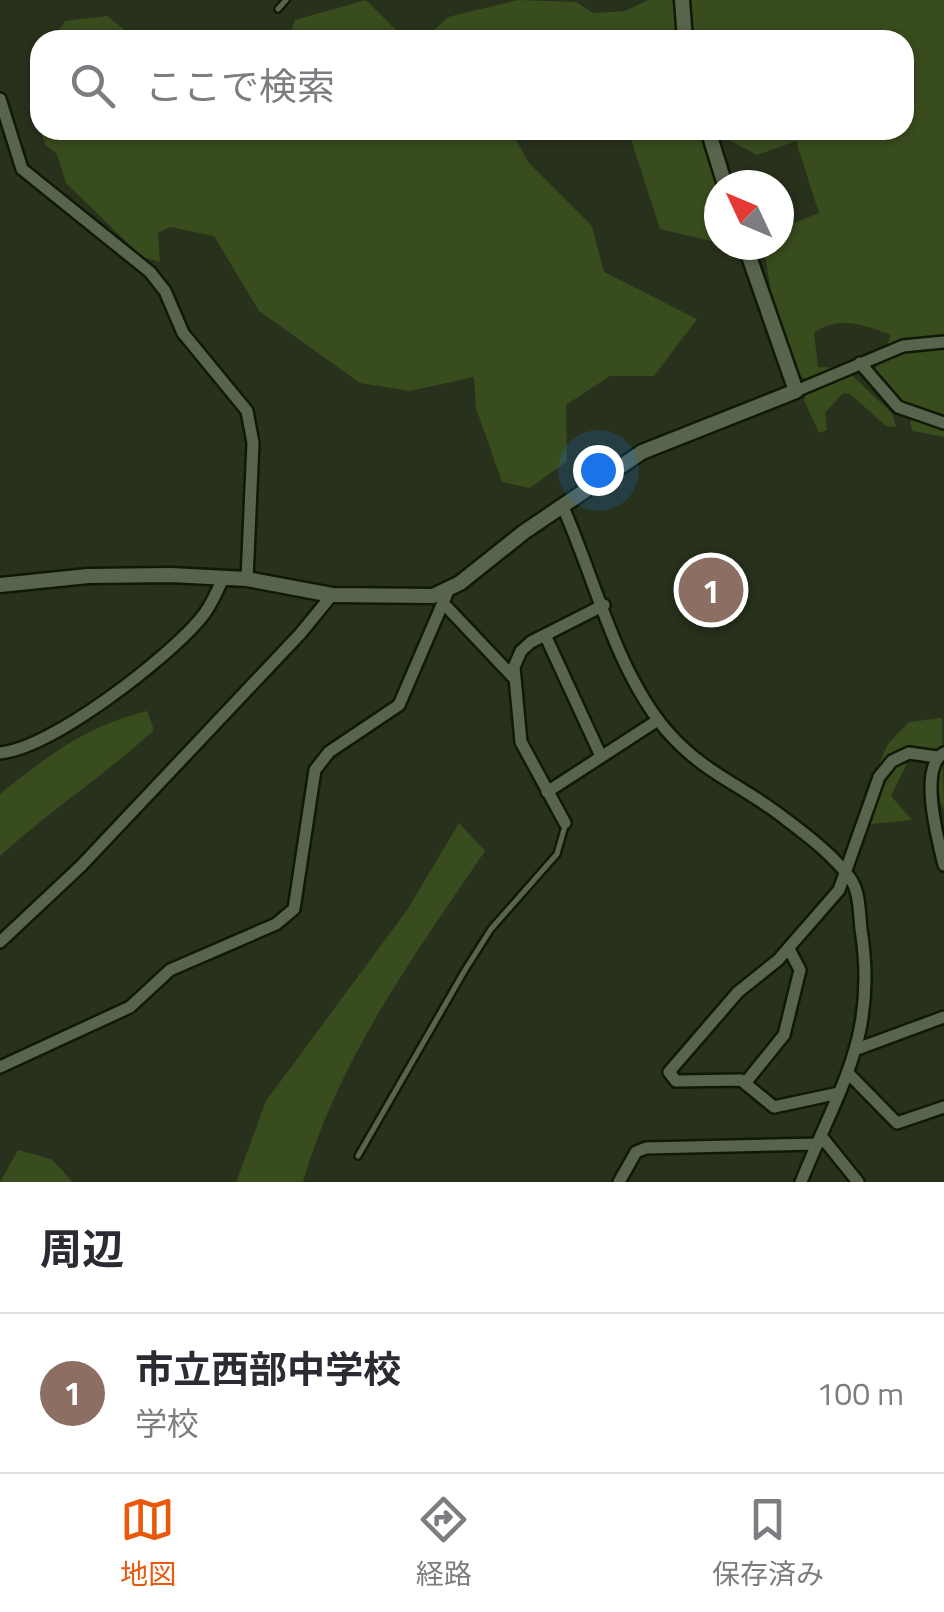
<!DOCTYPE html>
<html lang="ja">
<meta charset="utf-8">
<style>
body{margin:0;font-family:"Titillium Web","Noto Sans JP",sans-serif;background:#f7f7f7;color:#2b2b33}
.compass{position:absolute;left:704px;top:170px;width:90px;height:90px;border-radius:50%;background:#fff;box-shadow:0 2px 8px #0004;rotate:314deg}
.you{position:absolute;left:598px;top:470px;width:35px;height:35px;margin:-25px;border:8px solid #fff;border-radius:50%;background:#1a73e8;box-shadow:0 0 0 15px #1a73e833}
.badge{display:grid;place-items:center;width:65px;height:65px;border-radius:50%;background:#ea580c;color:#fff;font-size:32px;font-weight:700}
.pin{position:absolute;translate:-50% -50%;border:5px solid #fff;box-shadow:0 2px 10px #0006}
.list{margin:0;padding:0;list-style:none}
h2{display:flex;justify-content:space-between;align-items:center;height:130px;margin:0;padding:0 40px;font-size:42px}
h2 small{font-size:32px;font-weight:400;color:#7c7c81}
.list li{display:grid;grid-template-columns:65px 1fr auto;gap:30px;align-items:center;box-sizing:border-box;height:160px;padding:0 40px;border-top:2px solid #e1e1e2}
.list b{display:block;font-size:38px;white-space:nowrap}
.list p{margin:0;font-size:32px;white-space:nowrap;color:#7c7c81}
.list em{font-size:32px;font-style:normal;color:#7c7c81}
.icon{flex:none;width:55px;height:55px;fill:none;stroke:currentColor;stroke-width:2;stroke-linecap:round;stroke-linejoin:round}
.map{position:relative;flex:none;width:944px;height:1182px;overflow:hidden}
.search{position:absolute;background:#fff;box-shadow:0 2px 8px #0004;left:30px;right:30px;top:30px;height:110px;display:flex;align-items:center;gap:25px;box-sizing:border-box;padding:0 35px;border-radius:30px;color:#7c7c81;font-size:38px}
.sheet{height:290px;background:#fff}
nav{display:flex;justify-content:space-around;align-items:center;box-sizing:border-box;height:140px;border-top:2px solid #e1e1e2;background:#fff;font-size:28px;color:#7c7c81}
nav a{display:grid;justify-items:center;gap:5px}
nav .on{color:#ea580c}
.map>svg:first-child{display:block}
.green{fill:#394c1e}
.lines{fill:none;stroke-linecap:round;stroke-linejoin:round}
.service-casing{stroke:#101906;stroke-width:10}
.minor-casing{stroke:#101906;stroke-width:16}
.tertiary-casing{stroke:#101906;stroke-width:19}
.service{stroke:#59644d;stroke-width:5}
.minor{stroke:#59644d;stroke-width:11}
.tertiary{stroke:#59644d;stroke-width:14}
</style>
<div class="map">
<svg width="944" height="1182" viewBox="0 0 944 1182">
<rect width="100%" height="100%" fill="#28311c"/>
<g class="green">
<polygon points="366,0 406,40 288,40 295,20"/>
<path d="M518,0L576,2L593,13L625,11L648,0H944V437L913,431L910,423L916,408L887,391L874,372L891,335C864,325 839,315 814,333L818,367L844,368L892,413L896,427L886,426L850,394L843,393L825,413L827,430L819,433L804,400L811,381L801,377L776,325L764,248L779,245V229L819,213L796,141L757,155L729,140L724,130H904V40H424L448,17Z"/>
<polygon points="107,16 126,31 226,40 53,40 65,21"/>
<polygon points="41,130 511,130 528,162 592,226 604,272 697,319 654,376 610,376 566,405 567,461 530,488 502,482 476,408 474,377 410,391 360,383 259,311 214,236 170,227 158,233 160,262 142,257 66,183 57,154 45,145"/>
<polygon points="628,130 710,130 719,186 719,243 660,229"/>
<path d="M147,711L154,730C105,775 49,811 0,856V794C47,756 88,725 147,711Z"/>
<polygon points="942,718 944,809 934,791 937,762 908,761 891,796 912,820 862,825 880,762 888,744 909,722"/>
<path d="M459,823L485,851C413,957 339,1058 303,1182H236L266,1101L407,910Z"/>
<polygon points="18,1150 51,1159 73,1182 0,1182"/>
</g>
<g class="lines">
<defs>
<g id="service">
<polyline points="278,9 286,0"/>
<polyline points="358,1156 465,970 491,929 557,854 565,826"/>
</g>
<g id="minor">
<polyline points="0,99 22,169 150,272 165,291 183,333 247,411 253,443 247,579"/>
<polyline points="860,363 898,407 944,423"/>
<polyline points="796,391 903,346 944,342"/>
<path d="M562,505C595,578 615,670 667,731C705,775 745,786 788,821C809,837 834,856 850,878C860,892 859,912 861,929C878,1037 839,1087 801,1182"/>
<polyline points="444,604 513,677"/>
<polyline points="545,635 600,754"/>
<path d="M0,753C52,748 167,659 201,618C211,607 217,590 224,577"/>
<path d="M944,753C918,767 938,840 944,865"/>
<polyline points="547,792 658,720"/>
<polyline points="565,823 521,742 514,667 521,651 531,642 604,605"/>
<polyline points="0,942 81,866 300,634 332,595"/>
<polyline points="857,1049 944,1017"/>
<polyline points="0,1067 130,1007 170,970 276,924 294,909 315,770 329,752 399,705 448,591"/>
<polyline points="848,1073 897,1123 944,1107"/>
<polyline points="746,1082 784,1035 800,970 789,949"/>
<polyline points="839,1093 774,1107 741,1080 676,1081 669,1072 738,992 778,960 839,890 879,777 892,761 909,753 937,757"/>
<polyline points="821,1136 858,1182"/>
<polyline points="619,1182 636,1152 646,1148 818,1144"/>
</g>
<g id="tertiary">
<polyline points="682,0 685,40"/>
<polyline points="708,130 725,185"/>
<polyline points="0,585 88,576 171,575 247,579 332,595 433,596 460,583 524,532 642,452 796,391 745,245"/>
</g>
</defs>
<use href="#service" class="service-casing"/>
<use href="#minor" class="minor-casing"/>
<use href="#tertiary" class="tertiary-casing"/>
<use href="#service" class="service"/>
<use href="#minor" class="minor"/>
<use href="#tertiary" class="tertiary"/>
</g>
</svg>
<svg class="compass" viewBox="-18 -18 36 36"><path d="M0-13l5 13h-10z" fill="#e53935"/><path d="M0 13l5-13h-10z" fill="#7c7c81"/></svg>
<div class="you"></div>
<div class="pin badge" style="left:711px;top:590px;background:#8d6e63">1</div>
<div class="search"><svg class="icon" aria-label="search" viewBox="0 0 24 24"><circle cx="10" cy="10" r="6"/><path d="M15 15l6 6"/></svg>ここで検索</div>
</div>
<section class="sheet">
<h2>周辺<small></small></h2>
<ul class="list">
<li><span class="badge" style="background:#8d6e63">1</span><div><b>市立西部中学校</b><p>学校</p></div><em>100 m</em></li>
</ul>
</section>
<nav>
<a class="on"><svg class="icon" aria-label="map" viewBox="0 0 24 24"><path d="M3 6l6-2 6 2 6-2v14l-6 2-6-2-6 2zM9 4v14M15 6v14"/></svg>地図</a>
<a><svg class="icon" aria-label="directions" viewBox="0 0 24 24"><path d="M12 3l9 9-9 9-9-9zM9 14v-3h6M13 9l2 2-2 2"/></svg>経路</a>
<a><svg class="icon" aria-label="saved" viewBox="0 0 24 24"><path d="M7 4h10v16l-5-4-5 4z"/></svg>保存済み</a>
</nav>
